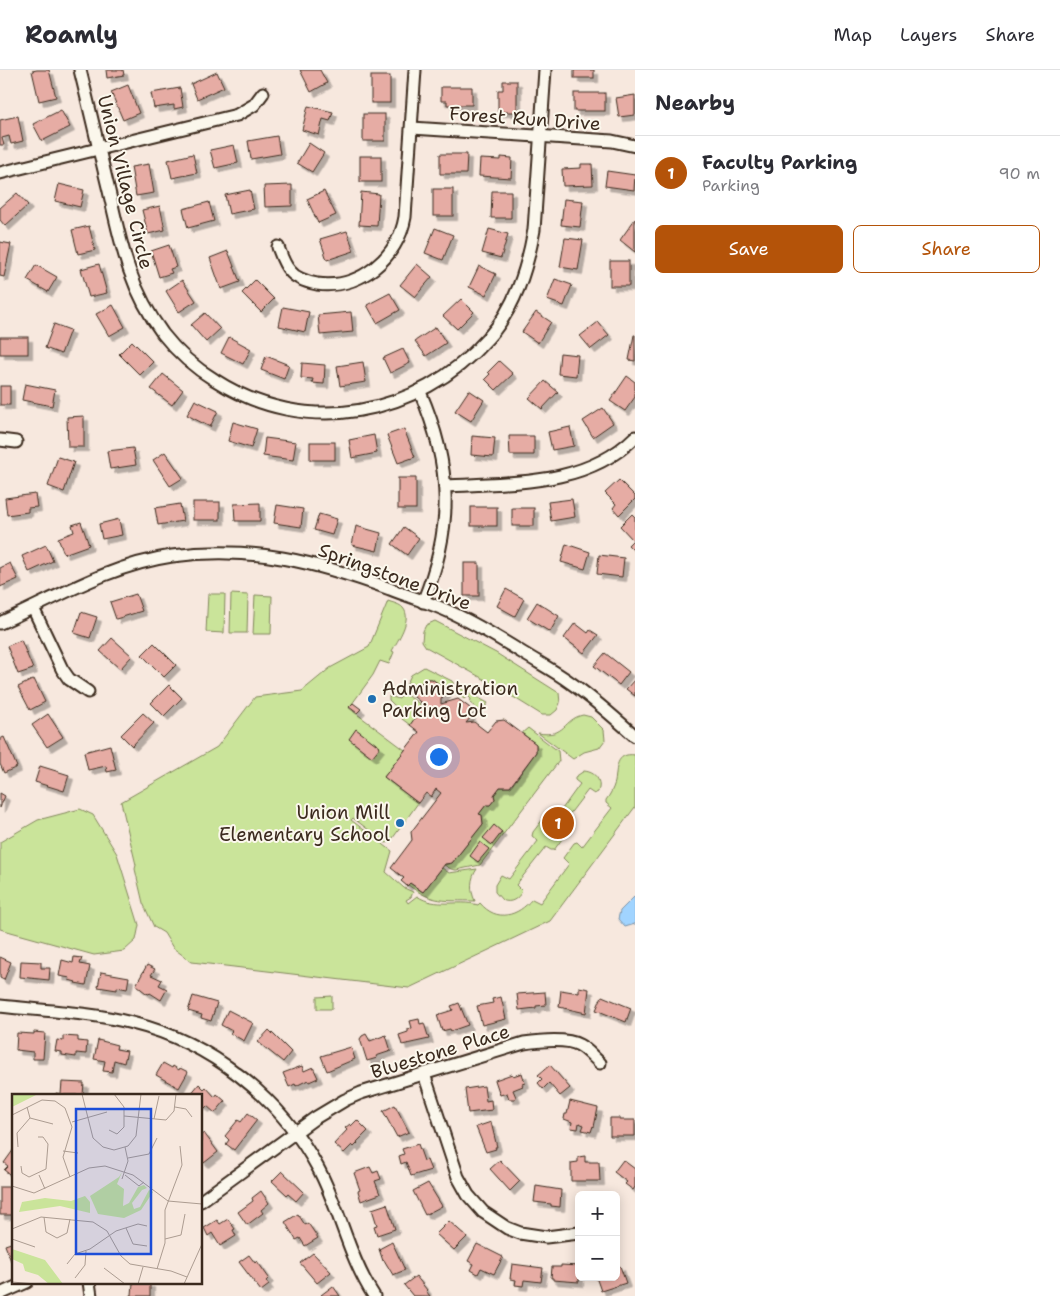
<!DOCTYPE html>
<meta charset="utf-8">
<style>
body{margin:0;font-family:"Shantell Sans",sans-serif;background:#f7f7f7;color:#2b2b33}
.controls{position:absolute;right:15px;bottom:15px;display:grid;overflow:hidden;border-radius:8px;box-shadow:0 2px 12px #0003}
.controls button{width:45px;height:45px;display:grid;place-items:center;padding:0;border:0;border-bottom:1px solid #e1e1e2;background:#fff;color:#2b2b33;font:25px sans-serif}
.you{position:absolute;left:438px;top:686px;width:18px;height:18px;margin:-12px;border:4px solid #fff;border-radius:50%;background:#1a73e8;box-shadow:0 0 0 8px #1a73e833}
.badge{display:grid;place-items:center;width:32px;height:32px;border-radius:50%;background:#b45309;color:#fff;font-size:16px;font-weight:700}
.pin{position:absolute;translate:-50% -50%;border:2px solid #fff;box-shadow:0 1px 5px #0006}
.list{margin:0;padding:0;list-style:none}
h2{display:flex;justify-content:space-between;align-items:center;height:65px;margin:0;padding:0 20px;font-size:21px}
h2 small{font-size:16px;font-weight:400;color:#7c7c81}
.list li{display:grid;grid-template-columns:32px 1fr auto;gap:15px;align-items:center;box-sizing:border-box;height:75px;padding:0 20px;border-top:1px solid #e1e1e2}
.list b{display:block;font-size:19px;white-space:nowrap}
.list p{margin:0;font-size:16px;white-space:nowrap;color:#7c7c81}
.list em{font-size:16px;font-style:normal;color:#7c7c81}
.actions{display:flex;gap:10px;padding:15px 20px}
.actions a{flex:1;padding:11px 0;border:1px solid #b45309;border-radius:8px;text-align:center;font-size:18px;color:#b45309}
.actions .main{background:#b45309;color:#fff}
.map{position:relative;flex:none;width:635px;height:1226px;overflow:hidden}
header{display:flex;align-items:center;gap:30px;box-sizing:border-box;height:70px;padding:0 25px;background:#fff;border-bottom:1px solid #e1e1e2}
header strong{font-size:24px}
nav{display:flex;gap:28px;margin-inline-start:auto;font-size:18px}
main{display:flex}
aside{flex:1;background:#fff}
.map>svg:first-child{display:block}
.green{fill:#cae49a;stroke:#82875c}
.water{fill:#a1d4ff;stroke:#7890a5}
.building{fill:#e6aca4;stroke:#3b2a1e;filter:url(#shadow)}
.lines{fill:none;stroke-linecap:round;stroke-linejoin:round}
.street-casing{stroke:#3b2a1e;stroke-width:15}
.street{stroke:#fbf7ec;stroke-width:11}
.poi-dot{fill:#1f6fb2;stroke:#fbf7ec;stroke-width:2}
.labels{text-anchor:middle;stroke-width:4;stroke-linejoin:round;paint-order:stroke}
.street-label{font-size:19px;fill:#3b2a1e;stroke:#fbf7ec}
.poi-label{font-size:19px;fill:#3b2a1e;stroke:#fbf7ec;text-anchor:start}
.inset-road{fill:none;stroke:#ac9c91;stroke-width:1}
.view{fill:#1d4ed8;fill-opacity:0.15;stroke:#1d4ed8;stroke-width:2.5}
.inset-edge{fill:none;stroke:#3b2a1e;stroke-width:2.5}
</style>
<header>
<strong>Roamly</strong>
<nav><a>Map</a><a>Layers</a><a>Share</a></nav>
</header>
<main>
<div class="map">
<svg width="635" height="1226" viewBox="0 0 635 1226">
<defs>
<filter id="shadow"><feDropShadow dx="4.5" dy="4.5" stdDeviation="0" flood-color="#0004"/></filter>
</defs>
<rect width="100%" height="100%" fill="#f7e8de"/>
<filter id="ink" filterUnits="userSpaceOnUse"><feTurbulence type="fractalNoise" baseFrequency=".02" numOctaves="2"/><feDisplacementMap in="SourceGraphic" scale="10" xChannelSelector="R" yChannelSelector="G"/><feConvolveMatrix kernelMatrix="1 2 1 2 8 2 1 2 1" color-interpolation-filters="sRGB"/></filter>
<g filter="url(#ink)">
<g class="green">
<polygon points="208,524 225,524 224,563 206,562"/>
<polygon points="231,524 248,525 247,563 230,563"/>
<polygon points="255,525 272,526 271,564 253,564"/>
<path d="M388,531C393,533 400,534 403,538C413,549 397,571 392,581L394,582L389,594L380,591L373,605L349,638L405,680L384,707L418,733L390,772L386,773L353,748L351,750L392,781L386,802L404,818L413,822L411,827L406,830L408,833L417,826C436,839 458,829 478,835L480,833C497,853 518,846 532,829L540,833L569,794L563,788L574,773L577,772L582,777L612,738L606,733V730C610,725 613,719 615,712C617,699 615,682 635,685V737L550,851L409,918L192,892L173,878L164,863L154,857L143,833L135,799L136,795L121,732L217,677L255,627L302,621L330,598L369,577Z"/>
<polygon points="435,551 496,583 559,623 560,633 557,640 551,645 542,645 489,612 426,577 422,571 423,561 426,555"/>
<polygon points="424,597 452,611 454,614 447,623 446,619 432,609 424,609 414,623 414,627 403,622 411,605"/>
<polygon points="456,616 488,633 483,640 479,640 470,633 471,629 468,626 464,629 454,621"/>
<polygon points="403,624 413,629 423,637 410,655 402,649 404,645 389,630 389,626 399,629"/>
<path d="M583,645L591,647L604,660L605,670L599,678L584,682L573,689L538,663C566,668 563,649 583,645Z"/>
<polygon points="528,658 558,681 559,691 480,795 456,800 451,799 444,795 452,793 483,754 482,746 479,744 486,735 490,735 495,729 494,725 500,717 511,717 536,682 536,674 522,663"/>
<path d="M584,701C596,702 602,711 598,722L594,724L588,720L559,758L565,765L554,780H551L546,777L516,815L522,821C518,829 511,834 502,830L495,822V815L501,805L509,809L538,771L532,766L533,762L543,749L552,753L580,714L575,710V707Z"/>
<polygon points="80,739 93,745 117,784 139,855 136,870 124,881 94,885 0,859 0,772 38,750"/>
<path d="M442,798L449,803L477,799C470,809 470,820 475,831C444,830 434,834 408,815L410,813L423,822Z"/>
<polygon points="332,926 332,939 317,939 317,927"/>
</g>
<polygon class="water" points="635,826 635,854 625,857 618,849 620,841"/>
<g class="building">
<polygon points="37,0 49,0 56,27 39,31 32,1"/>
<polygon points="106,0 123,0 124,5 107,8"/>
<polygon points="300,0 320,0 327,13 311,22"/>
<rect x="574" y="0" width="20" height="8"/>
<polygon points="217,2 224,17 197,29 191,14"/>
<rect x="371" y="6" width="19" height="27"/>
<polygon points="503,11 517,11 517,42 498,42 498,20 503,20"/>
<polygon points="128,15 139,43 123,50 111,22"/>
<polygon points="441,17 472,17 472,35 447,35 447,31 441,31"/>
<polygon points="180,18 183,37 174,39 174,35 154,38 151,23"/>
<rect x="574" y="23" width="31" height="18"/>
<polygon points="635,25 635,45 619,47 616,28"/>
<polygon points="308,36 333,42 330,51 323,49 319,65 302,60"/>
<polygon points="61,40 70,57 42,71 33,54"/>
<rect x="363" y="44" width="22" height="27"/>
<polygon points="18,46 23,71 11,74 9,66 2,68 4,75 0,75 0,50"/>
<polygon points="277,66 280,84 251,89 248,71"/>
<polygon points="309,73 324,83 312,102 297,93"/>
<polygon points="234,75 238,93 215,98 210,80"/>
<polygon points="193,84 197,103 172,108 168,90"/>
<polygon points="440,84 467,84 466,104 440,104"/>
<rect x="360" y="86" width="21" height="26"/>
<polygon points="501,87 512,88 511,108 479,106 480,89 501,90"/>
<polygon points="149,94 154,123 136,126 131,97"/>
<polygon points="581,94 592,94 593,115 563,116 562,99 581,98"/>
<polygon points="607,101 635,105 634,120 605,116"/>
<polygon points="59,114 84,120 80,137 55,131"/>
<polygon points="292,115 292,136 265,137 264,116"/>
<rect x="433" y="119" width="20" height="27"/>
<polygon points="250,120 254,139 229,144 225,125"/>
<polygon points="324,121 336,145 318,153 307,129"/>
<polygon points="492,121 511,121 511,148 491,148"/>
<polygon points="361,122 379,124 377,156 359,155"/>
<polygon points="17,123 28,135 5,156 0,150 0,138"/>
<polygon points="564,129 583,131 580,157 561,155"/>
<polygon points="209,132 214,151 188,158 183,139"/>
<polygon points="160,136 165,160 148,164 142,140"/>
<polygon points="635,149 635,182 620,170"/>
<polygon points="89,156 95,180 78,184 72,160"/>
<polygon points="435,158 453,165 443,190 425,183"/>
<polygon points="489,159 508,164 501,188 482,183"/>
<polygon points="347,161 354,181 327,190 320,169"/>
<polygon points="565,168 583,170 578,200 560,197"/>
<polygon points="0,172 11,174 4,207 0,206"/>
<polygon points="169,175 176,197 170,199 172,203 159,207 151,181"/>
<polygon points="228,181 240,212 221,219 210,188"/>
<rect x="610" y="191" width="19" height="25"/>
<polygon points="99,194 107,223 89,227 81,199"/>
<polygon points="417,194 432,207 415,227 400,215"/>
<polygon points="36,195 57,207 48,222 27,210"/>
<polygon points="479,196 496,204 486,225 469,217"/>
<polygon points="555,209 572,215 564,236 547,230"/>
<polygon points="182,210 196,231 179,242 166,221"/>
<polygon points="255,210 274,229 261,242 242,223"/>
<polygon points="390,223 400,240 377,253 367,235"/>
<polygon points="461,229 474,242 457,259 443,246"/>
<polygon points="113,235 125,257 109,266 96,244"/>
<polygon points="283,237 309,242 305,262 279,256"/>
<polygon points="351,242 353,262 320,265 318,245"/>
<polygon points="536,242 551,252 538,273 522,262"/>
<polygon points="205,243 220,259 206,272 191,255"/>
<polygon points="598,252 609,265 591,279 580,266"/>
<polygon points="54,254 70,260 61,284 45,278"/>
<polygon points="436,257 446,273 426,286 415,271"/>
<polygon points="634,265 635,265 635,291 629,290"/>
<rect x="0" y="267" width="28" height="17"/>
<polygon points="229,267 251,279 243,294 221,283"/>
<polygon points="132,271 153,292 140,305 119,284"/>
<polygon points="403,279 410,293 390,303 383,288"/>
<polygon points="560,283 578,285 576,306 558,304"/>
<polygon points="266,286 289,295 284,309 261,300"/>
<polygon points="499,291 513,304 496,320 485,309 490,304 488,302"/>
<polygon points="363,292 366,312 340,316 337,296"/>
<polygon points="302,293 325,295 324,314 312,313 313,309 301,308"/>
<polygon points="163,304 183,320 172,335 151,319"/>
<polygon points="627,306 635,312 635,327 625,341 610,331"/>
<polygon points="545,311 558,322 542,339 529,328"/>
<polygon points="25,314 55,320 52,336 22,330"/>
<rect x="0" y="316" width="10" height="19"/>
<polygon points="469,320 484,330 471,351 455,341"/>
<polygon points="195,330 218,341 210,357 187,345"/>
<polygon points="603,338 613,353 593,367 583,351"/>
<polygon points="84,346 84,377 68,377 67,347"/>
<polygon points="233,352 257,359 251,378 228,371"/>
<polygon points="570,357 574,376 552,380 548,362"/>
<polygon points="404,359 415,387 398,393 387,365"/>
<polygon points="374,365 377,383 352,388 349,370"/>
<polygon points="472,366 495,368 493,387 471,385"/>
<polygon points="509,366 534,366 534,385 510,385"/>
<polygon points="265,368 296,372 293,390 263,386"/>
<rect x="310" y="372" width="25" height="18"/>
<polygon points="133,378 136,395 110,399 107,381"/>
<polygon points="165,382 183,408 170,416 153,390"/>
<polygon points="58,387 74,392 64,422 48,416"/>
<rect x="398" y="408" width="18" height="31"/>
<polygon points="619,410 635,426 635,429 619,445 613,438 616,434 605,423"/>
<polygon points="35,424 37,437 28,438 28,442 7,445 5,428"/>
<polygon points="572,429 575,447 551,451 548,432"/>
<rect x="193" y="432" width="27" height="18"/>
<polygon points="260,433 260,451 235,451 234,434"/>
<polygon points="180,434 183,451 158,455 155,438"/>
<polygon points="277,435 303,439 301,457 274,453"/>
<rect x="471" y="437" width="26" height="19"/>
<rect x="512" y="438" width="22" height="18"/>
<polygon points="319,444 337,449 332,465 314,460"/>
<polygon points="632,444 635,447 635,482 628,475 633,470 620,456"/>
<polygon points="119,449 122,465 102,469 99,454"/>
<polygon points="81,452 89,475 64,484 58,468 74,462 72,455"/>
<polygon points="356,456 381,463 377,481 352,475"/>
<polygon points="404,457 419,468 407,485 392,474"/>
<polygon points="566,474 590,482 585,499 561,492"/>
<polygon points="46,475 53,491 29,502 22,486"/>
<polygon points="599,485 624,488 622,507 597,504"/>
<polygon points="10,493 18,509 0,517 0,498"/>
<rect x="464" y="493" width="15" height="33"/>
<polygon points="506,519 524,529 515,546 497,536"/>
<polygon points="136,524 142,541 116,549 110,532"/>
<polygon points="537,532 559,546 550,562 527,548"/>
<polygon points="81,542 97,547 90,568 74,563"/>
<polygon points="575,553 588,563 590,560 598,565 584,583 564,568"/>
<polygon points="112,568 132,586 120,599 100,581"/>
<polygon points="21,570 33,599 18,604 7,576"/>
<polygon points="154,573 176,595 164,607 142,585"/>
<polygon points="605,583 629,602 619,615 594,596"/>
<polygon points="34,609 45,632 30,640 18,617"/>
<polygon points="424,609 432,609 446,619 447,623 441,629 441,634 458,629 470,638 471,647 466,653 474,652 487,662 496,651 504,650 536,674 536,682 510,717 500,717 494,725 495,729 490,735 486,735 479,744 482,745 483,754 452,793 445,794 423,822 410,813 407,816 401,811 404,808 391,798 412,770 411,762 441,723 436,719 431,727 426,723 418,733 384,707 419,662 410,655 424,635 414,627 414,624"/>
<polygon points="635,609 635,626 626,619"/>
<polygon points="169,615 182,628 164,646 151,633"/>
<polygon points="353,633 361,639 357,643 349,637"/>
<polygon points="143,643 154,653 132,676 121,665"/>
<polygon points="48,644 63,667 47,677 32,655"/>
<polygon points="356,659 380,677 372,687 349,669"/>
<polygon points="4,667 17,697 4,703 0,694 0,669"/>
<polygon points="110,675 116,700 107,702 106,696 88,700 84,682"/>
<polygon points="40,696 69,705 64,721 35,712"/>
<polygon points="0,723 5,726 0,738"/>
<polygon points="494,755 502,762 492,775 483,768"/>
<polygon points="480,772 489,779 478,792 470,786"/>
<polygon points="0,887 11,892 4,910 0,908"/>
<polygon points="74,887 82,888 80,894 90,896 86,915 75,913 76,912 69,910 70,908 59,906 62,890 73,893"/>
<polygon points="21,891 41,892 41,898 50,898 49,910 20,907"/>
<polygon points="147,895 155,899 151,905 162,910 159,915 167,919 161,930 150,923 149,924 146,923 136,915"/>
<polygon points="101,902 129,907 127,919 117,917 117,920 98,917"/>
<polygon points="579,917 589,919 586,943 559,937 561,920 579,923"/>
<polygon points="545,922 546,935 536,936 536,938 519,940 517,924"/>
<polygon points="193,926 217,933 211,951 201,948 202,945 188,941"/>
<polygon points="602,926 631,938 626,952 596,940"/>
<polygon points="501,927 506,949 482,955 477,936 493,933 492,929"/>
<polygon points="459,933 468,955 451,961 450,959 442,961 437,945 453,940 451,936"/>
<polygon points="228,940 253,953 244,971 230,963 232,961 221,955"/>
<polygon points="419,949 420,954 424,953 429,969 402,975 399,965 408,962 408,959 412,958 410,951"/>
<polygon points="269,960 291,982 283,992 258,972"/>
<polygon points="34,962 45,963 43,989 33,989 33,982 16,980 17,963 34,964"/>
<polygon points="366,964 370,971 386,965 391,981 376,986 377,988 367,991 360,969 362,966"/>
<polygon points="63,966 78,967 78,971 87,972 86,984 76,983 76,987 62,985 62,982 55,981 57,970 63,971"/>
<polygon points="98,970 117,975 116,979 127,981 124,993 114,990 112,1002 103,1001 105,991 94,989"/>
<polygon points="351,977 355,989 327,1001 321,986"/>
<polygon points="163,993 172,998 173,996 179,1000 180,998 188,1002 179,1018 156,1005"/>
<polygon points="550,995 570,1018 560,1026 549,1013 543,1019 538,1013 542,1009 538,1005"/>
<polygon points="302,996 304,1001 313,997 318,1008 309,1012 308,1010 296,1016 295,1014 289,1017 283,1003"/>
<polygon points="522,1003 525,1013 522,1014 523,1016 513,1020 516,1027 515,1029 509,1029 507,1023 500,1025 495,1010 512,1004 513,1006"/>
<polygon points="62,1012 84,1013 83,1025 56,1025 56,1023 61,1024"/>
<polygon points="199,1014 204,1019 206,1017 215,1027 217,1024 225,1031 215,1043 207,1036 205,1038 201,1035 201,1025 190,1025"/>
<polygon points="484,1016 486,1031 491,1030 492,1040 468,1043 465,1019"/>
<polygon points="570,1031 598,1038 594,1057 593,1056 591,1062 582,1060 584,1055 579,1053 578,1059 571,1058 572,1052 564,1049 565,1044 567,1044"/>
<polygon points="395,1035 409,1062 397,1067 383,1041"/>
<polygon points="248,1043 257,1050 234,1080 226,1074 229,1070 225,1066 238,1050 241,1052"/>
<polygon points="610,1048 620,1048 620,1050 635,1050 635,1066 610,1066"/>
<polygon points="357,1050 368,1061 357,1072 358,1073 354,1077 352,1075 344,1083 334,1074 347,1060 345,1058 350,1054 351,1056"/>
<polygon points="491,1052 497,1077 495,1077 496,1079 486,1082 476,1057"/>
<polygon points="204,1063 218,1082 204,1093 201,1091 201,1065"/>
<polygon points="418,1074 424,1091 427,1090 431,1100 411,1106 406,1092 401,1094 399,1086 404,1084 402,1079"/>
<polygon points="14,1079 14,1106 13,1107 4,1100 8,1096 4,1093"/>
<polygon points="585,1086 585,1092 599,1092 600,1111 571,1111 571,1093 578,1092 578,1087"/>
<polygon points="500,1090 520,1111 510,1121 490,1099"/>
<polygon points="623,1090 635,1099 635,1117 633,1120 625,1114 627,1112 614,1102"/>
<polygon points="370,1097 373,1103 378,1101 381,1109 375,1111 380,1124 361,1131 358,1121 360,1120 354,1103"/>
<polygon points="282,1101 304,1122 296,1131 288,1124 287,1125 272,1111"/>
<polygon points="428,1113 442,1136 425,1145 413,1121"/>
<polygon points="536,1116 561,1120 560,1137 551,1136 551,1134 534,1132"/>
<polygon points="0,1117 11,1117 11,1126 14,1126 14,1145 0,1145"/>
<polygon points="261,1121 269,1133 261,1140 263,1143 247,1155 238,1142 253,1131 252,1128"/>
<polygon points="387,1134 395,1159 377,1165 374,1156 377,1155 372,1139"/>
<polygon points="298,1144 305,1155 308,1153 318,1168 305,1176 300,1168 296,1170 285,1152"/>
<polygon points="228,1149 235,1159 233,1160 236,1166 220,1176 212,1163 208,1166 204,1158 217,1150 220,1154"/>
<polygon points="449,1151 467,1167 454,1180 436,1164"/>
<polygon points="14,1172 14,1190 11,1191 5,1175"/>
<polygon points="392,1172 405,1200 393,1205 384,1190 383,1191 379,1179"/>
<polygon points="477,1174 503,1187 494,1204 481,1198 478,1204 471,1200 474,1194 468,1191"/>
<polygon points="313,1183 331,1202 317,1213 300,1193"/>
<polygon points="249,1185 255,1193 257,1191 269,1208 266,1211 269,1215 261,1221 239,1192"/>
<polygon points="512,1194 543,1198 541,1212 524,1210 523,1216 515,1215 516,1210 510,1209"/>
<polygon points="561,1195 579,1196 579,1212 553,1210 553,1208 551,1208 552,1197 561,1197"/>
<polygon points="620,1196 626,1213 601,1221 596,1207 616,1207 616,1197"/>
<polygon points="416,1206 427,1220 426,1221 430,1226 413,1226 404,1215"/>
<polygon points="133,1213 150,1213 150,1226 129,1226 132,1225"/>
<polygon points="333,1216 340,1226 322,1226 321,1225"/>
</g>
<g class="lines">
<defs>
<g id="street">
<path d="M80,0C90,40 99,80 109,121C121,174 129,218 163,264C177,282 195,298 215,310C305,368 418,347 488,268C515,238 527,199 534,160L545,0"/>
<polyline points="412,58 612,71 635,76"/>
<polyline points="0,103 237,45 254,35 263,23"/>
<path d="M278,177C281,185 284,195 290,201C296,209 307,212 317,214C359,220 398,188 405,147L415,0"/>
<path d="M420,322C452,396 454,457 423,532"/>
<polyline points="0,370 16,372"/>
<path d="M445,416C510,412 585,417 635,367"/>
<polyline points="33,538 62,599 69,609 88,622"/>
<path d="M0,553C56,528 110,495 172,486C251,475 317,492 390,519C410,527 431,533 450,542C476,554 499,568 523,583C539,593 556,602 571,613C594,629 615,648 635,666"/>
<path d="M0,936C44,941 89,942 132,953C210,972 280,1027 318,1098C340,1139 348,1186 374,1226"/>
<polyline points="424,1004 458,1107 468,1125 483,1142 507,1158 520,1163 546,1167 579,1163"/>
<path d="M201,1131L315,1048L345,1030L361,1023L524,973C538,971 567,968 579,975C587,979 593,987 600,993"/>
<polyline points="89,1212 91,1226"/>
<polyline points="0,1224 27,1212"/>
</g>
</defs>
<use href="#street" class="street-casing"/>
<use href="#street" class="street"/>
</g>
</g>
<g class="poi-dot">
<circle cx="372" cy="629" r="5"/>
<circle cx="400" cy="753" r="5"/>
</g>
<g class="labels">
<g class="street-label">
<text transform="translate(525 48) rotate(4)" y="7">Forest Run Drive</text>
<text transform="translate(126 112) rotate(76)" y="7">Union Village Circle</text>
<text transform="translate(395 506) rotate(20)" y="7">Springstone Drive</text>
<text transform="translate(440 981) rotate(-17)" y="7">Bluestone Place</text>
</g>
<g class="poi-label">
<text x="382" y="625">Administration<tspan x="382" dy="22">Parking Lot</tspan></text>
<text x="390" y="749" text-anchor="end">Union Mill<tspan x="390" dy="22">Elementary School</tspan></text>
</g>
</g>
<g transform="translate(12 1024)">
<rect width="190" height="190" fill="#f7e8de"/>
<path d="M0,0H26L0,13ZM110,78L105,90L112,95L111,112L117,109L126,93L132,91L135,94L130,96L120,109L122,115L128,113L137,96L141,98L129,116L112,124L86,120L78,102L107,83ZM73,102L78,108V119L48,112L7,118L10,108L33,104L59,107ZM0,155L33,166L51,190H37L26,181L13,177L11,170L0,165Z" fill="#cae49a"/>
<path class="inset-road" d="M70,0L81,44L91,53L102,56L116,52L124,42L129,0M163,13L174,15L180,23M0,21L30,6L43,7L53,14L60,33L51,63L58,83M112,22L154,26L162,17L164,0M18,24L41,30M142,25L147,2M60,28L95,18M97,36L105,40L112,33V13L102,0M6,53L5,39L18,24L15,13M190,56V137M51,57L66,59M116,64L137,60L145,44M9,72L10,79L17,83L34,75L36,50L31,43H26M27,81L33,95M113,81L127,92L132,88M110,85L116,67L113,53M0,92L22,99L77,74L93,72L121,81L156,107L190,110M32,123L34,138L45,144L55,139L58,125M114,134L121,150L135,152M0,135L29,123L81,128L95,137L109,162L118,170L159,177L175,183M0,145L23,153M153,145L169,141L173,120M55,170L63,160L78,155L104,137L126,130L135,132M92,174L113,190M145,175L153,149V116L170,71L168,52M63,184L73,171L74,157M0,188L24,190M126,190L131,173M172,190L190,150"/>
<path class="view" d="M64,15H139V160H64Z"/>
<rect width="190" height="190" class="inset-edge"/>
</g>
</svg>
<div class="controls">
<button>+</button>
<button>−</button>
</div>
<div class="you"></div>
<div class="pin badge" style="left:558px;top:753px">1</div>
</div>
<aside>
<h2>Nearby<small></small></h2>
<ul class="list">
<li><span class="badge">1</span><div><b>Faculty Parking</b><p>Parking</p></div><em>90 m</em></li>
</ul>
<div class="actions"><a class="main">Save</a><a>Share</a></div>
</aside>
</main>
